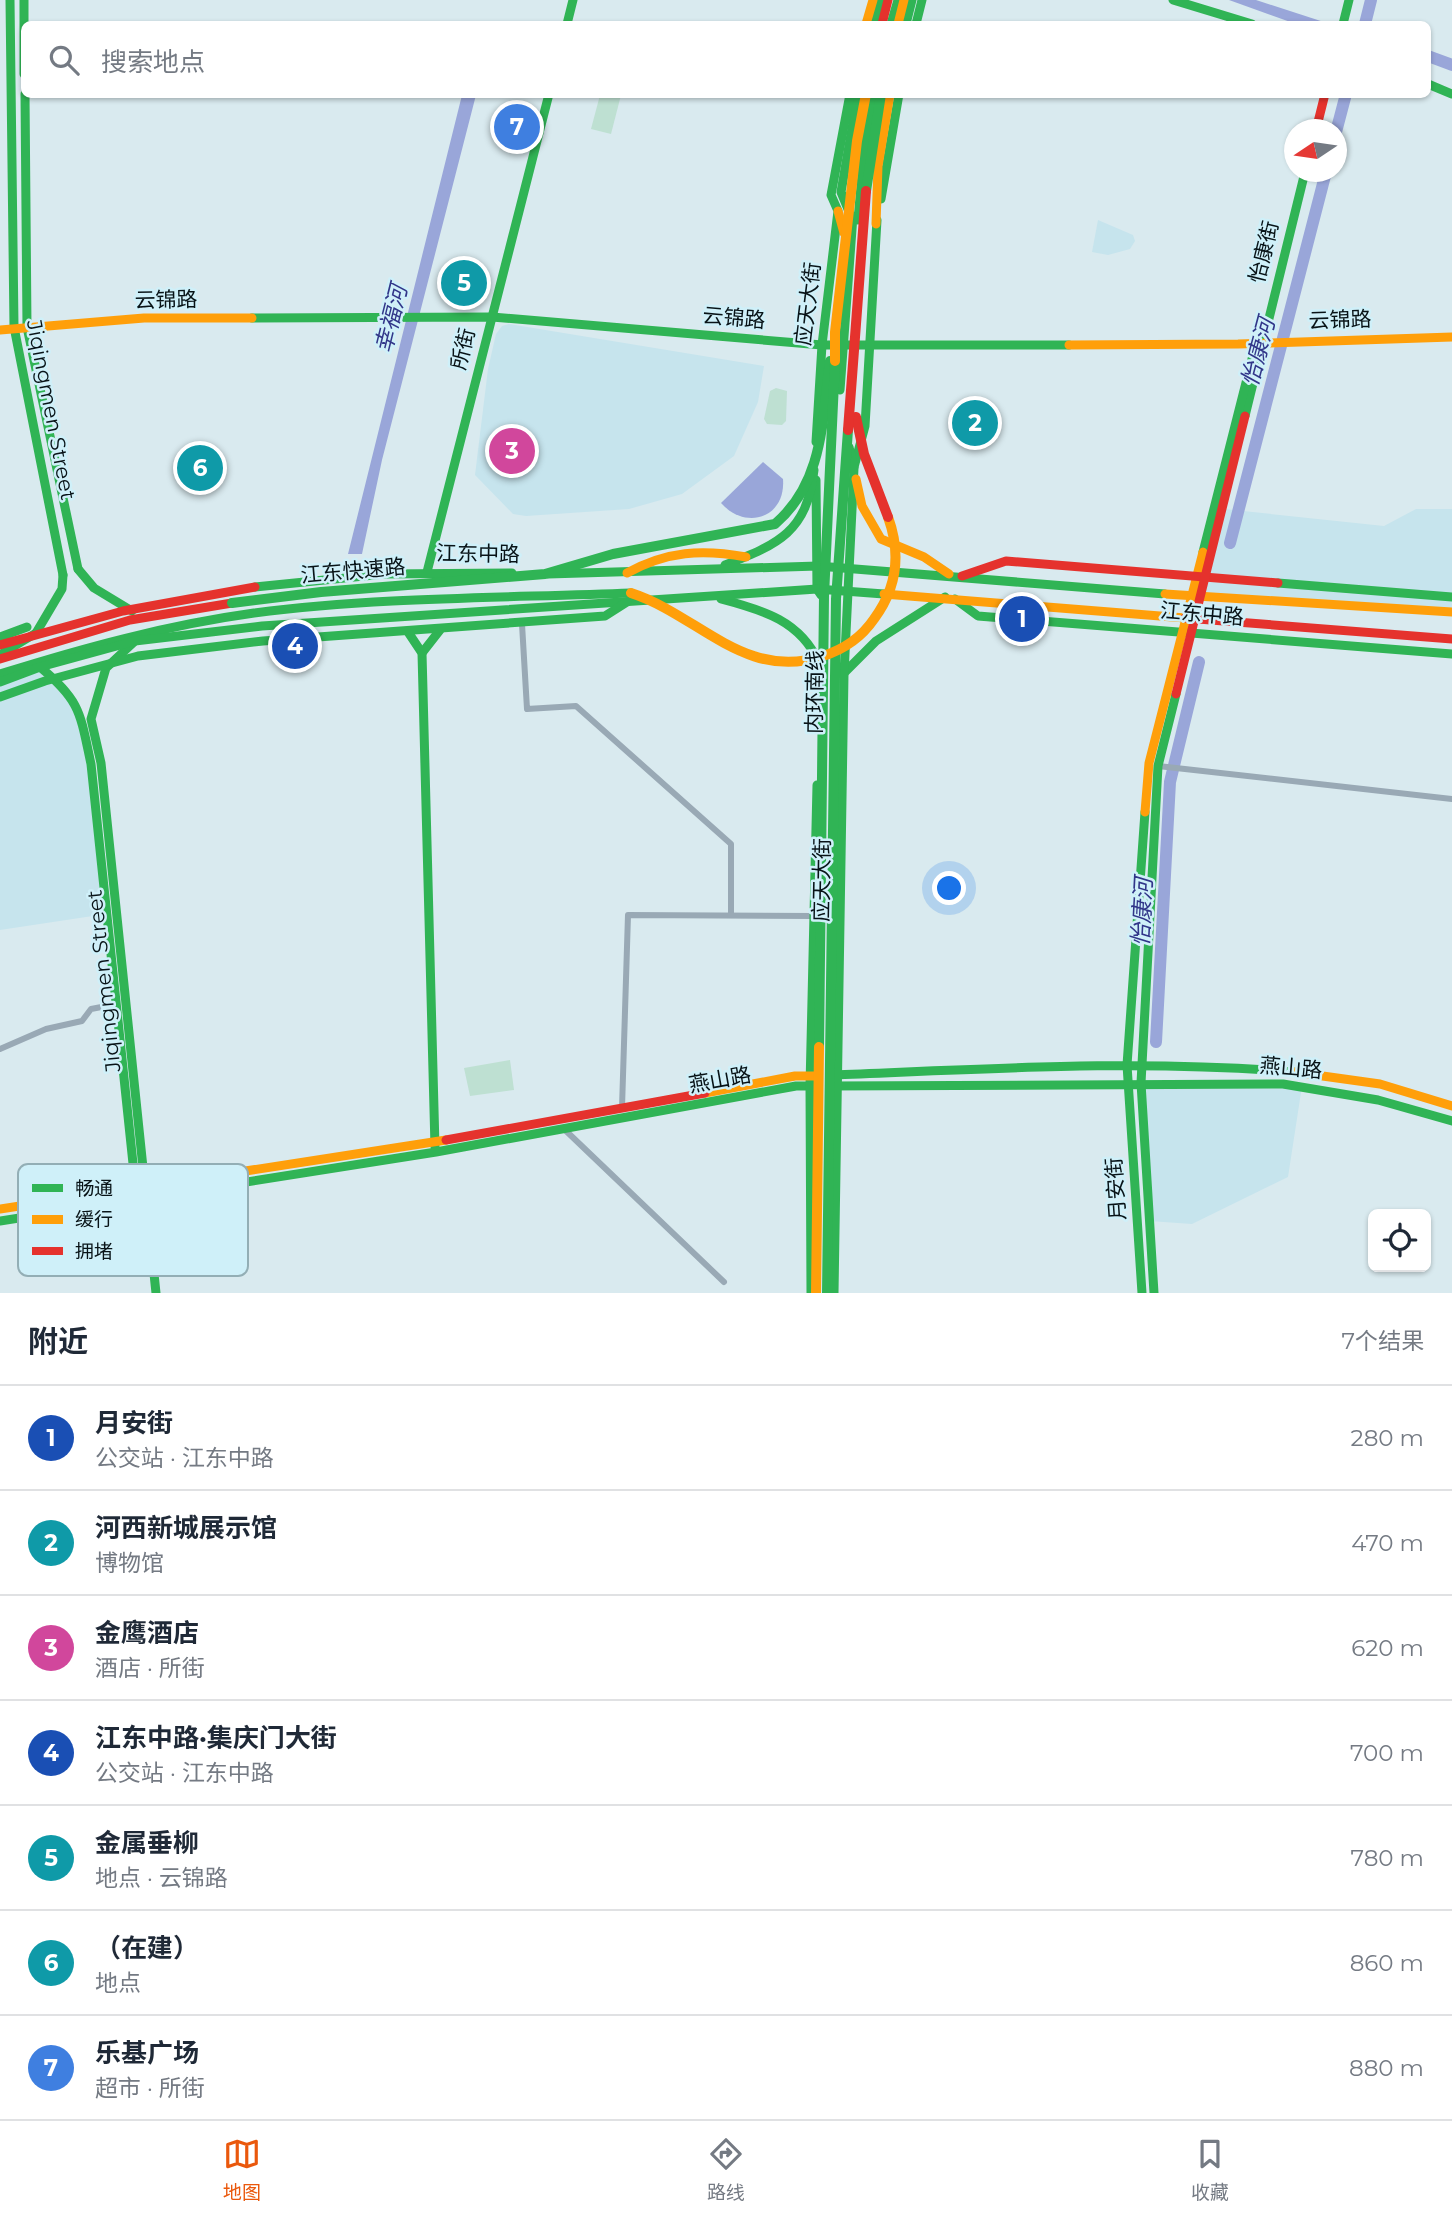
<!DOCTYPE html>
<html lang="zh">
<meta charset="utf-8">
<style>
body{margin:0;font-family:Montserrat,"Noto Sans SC",sans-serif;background:#f6f6f7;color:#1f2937}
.controls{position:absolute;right:21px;bottom:21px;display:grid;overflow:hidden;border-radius:10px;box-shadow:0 2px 5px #0004}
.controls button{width:63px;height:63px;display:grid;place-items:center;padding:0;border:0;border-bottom:2px solid #e0e1e3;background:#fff;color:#1f2937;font:35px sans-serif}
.compass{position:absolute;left:1284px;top:119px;width:63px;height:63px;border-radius:50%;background:#fff;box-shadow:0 2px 5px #0004;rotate:257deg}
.you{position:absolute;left:950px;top:889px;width:24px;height:24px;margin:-18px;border:5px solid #fff;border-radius:50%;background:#1a73e8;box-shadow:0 0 0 10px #1a73e833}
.badge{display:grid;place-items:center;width:46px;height:46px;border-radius:50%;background:#ea580c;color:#fff;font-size:23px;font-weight:700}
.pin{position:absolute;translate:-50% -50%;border:4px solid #fff;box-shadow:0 2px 7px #0006}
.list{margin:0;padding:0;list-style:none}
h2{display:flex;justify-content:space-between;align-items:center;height:91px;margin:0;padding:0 28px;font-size:30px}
h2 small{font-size:23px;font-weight:400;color:#747a83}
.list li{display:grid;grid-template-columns:46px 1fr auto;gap:21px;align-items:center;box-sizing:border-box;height:105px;padding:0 28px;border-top:2px solid #e0e1e3}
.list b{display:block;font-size:26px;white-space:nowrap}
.list p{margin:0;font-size:23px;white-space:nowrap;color:#747a83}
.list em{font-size:23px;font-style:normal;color:#747a83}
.icon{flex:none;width:38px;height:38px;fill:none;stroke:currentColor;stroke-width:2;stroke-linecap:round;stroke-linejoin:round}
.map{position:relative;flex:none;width:1452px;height:1293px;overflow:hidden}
.search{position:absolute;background:#fff;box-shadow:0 2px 5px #0004;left:21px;right:21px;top:21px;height:77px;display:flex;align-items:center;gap:18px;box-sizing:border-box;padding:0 24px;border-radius:10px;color:#747a83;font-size:26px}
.sheet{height:826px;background:#fff}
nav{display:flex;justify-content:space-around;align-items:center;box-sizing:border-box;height:98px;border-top:2px solid #e0e1e3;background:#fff;font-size:19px;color:#747a83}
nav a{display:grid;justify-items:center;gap:4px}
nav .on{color:#ea580c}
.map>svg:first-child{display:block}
.built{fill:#c6e4ed}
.green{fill:#bee0d2}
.water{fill:#99a6d9}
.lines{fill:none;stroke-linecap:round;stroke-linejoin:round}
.river{stroke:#99a6d9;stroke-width:12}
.street{stroke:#99a9b5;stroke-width:6}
.fast{stroke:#30b455;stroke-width:9}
.slow{stroke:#ff9f0a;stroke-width:9}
.jam{stroke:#e5322d;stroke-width:9}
.fast-bridge{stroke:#30b455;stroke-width:10}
.slow-bridge{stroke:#ff9f0a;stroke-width:10}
.jam-bridge{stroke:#e5322d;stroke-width:10}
.labels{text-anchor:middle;stroke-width:5;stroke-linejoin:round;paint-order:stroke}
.street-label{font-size:21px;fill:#081317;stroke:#cff0f9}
.water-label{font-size:23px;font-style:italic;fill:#313689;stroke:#cff0f9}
.key{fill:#cff0f9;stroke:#93aeb5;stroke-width:2}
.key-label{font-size:19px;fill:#081317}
</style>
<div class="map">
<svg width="1452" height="1293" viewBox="0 0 1452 1293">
<rect width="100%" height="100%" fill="#d9eaef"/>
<g class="built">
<polygon points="1098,220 1133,235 1135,241 1130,249 1108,255 1092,252"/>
<polygon points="509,324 764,366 758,402 734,456 682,494 629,509 526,516 513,514 475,475 488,369 496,334 502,326"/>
<polygon points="1224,509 1384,526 1416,509 1452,509 1452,612 1202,597"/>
<polygon points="40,667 69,691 82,721 106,914 0,930 0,682"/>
<polygon points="1141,1083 1302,1086 1288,1177 1192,1224 1149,1221"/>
</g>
<g class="green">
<polygon points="600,95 621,95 611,134 591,129"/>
<polygon points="776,388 787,391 786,421 782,425 767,424 764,419 770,391"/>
<polygon points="510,1060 514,1090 470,1096 464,1068"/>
</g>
<g class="water">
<polygon points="1229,0 1256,0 1330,24 1296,24"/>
<polygon points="462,95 476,95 382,460 362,554 348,554"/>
<path d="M763,462L783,479C786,518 746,531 721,503Z"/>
</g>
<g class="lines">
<g class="river">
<polyline points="1365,24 1371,0"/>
<polyline points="1428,56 1452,65"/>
<polyline points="1336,132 1346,94"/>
<polyline points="1230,543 1326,172"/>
<polyline points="1156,1042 1170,782 1199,662"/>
</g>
<g class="street">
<polyline points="522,624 527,709 576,706 731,844 731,915"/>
<polyline points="1158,766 1452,799"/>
<polyline points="0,1049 46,1029 82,1021 91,1009 117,1004"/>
<polyline points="622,1108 628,915 813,916"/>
<polyline points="564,1129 724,1282"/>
</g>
<g class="fast">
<polyline points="10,0 14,327 63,575"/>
<polyline points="24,0 24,74"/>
<polyline points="1173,0 1252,24"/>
<polyline points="567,24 573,0"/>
<polyline points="874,24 880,0"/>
<polyline points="891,24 898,0"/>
<polyline points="906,24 912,0"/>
<polyline points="916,24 922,0"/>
<polyline points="1343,24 1349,0"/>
<polyline points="1428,84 1452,94"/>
<polyline points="25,94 27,327 78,569"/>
<polyline points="881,199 899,94"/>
<polyline points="850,214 841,192 858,94"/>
<polyline points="858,220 864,152 874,94"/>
<polyline points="252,318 492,317 822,345 1069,345"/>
<polyline points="840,390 853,216"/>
<polyline points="1245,416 1305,172"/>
<polyline points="816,442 822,345 838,211 831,195 850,94"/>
<polyline points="854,467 865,426 877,220"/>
<polyline points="816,480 817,589 821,595"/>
<polyline points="1203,552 1253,355 1261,343"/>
<path d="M725,565C779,544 807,532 814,470"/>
<polyline points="78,569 94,588 132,611"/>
<polyline points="427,572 549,94"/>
<polyline points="548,574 818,566 1165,594"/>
<polyline points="1278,583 1452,597"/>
<polyline points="255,587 384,574 512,573"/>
<path d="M721,599C763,610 801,621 819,663"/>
<polyline points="955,599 978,616 1452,654"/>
<polyline points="408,632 422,653 435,1147"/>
<polyline points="36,633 62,589 63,575"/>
<polyline points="0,637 27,627"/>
<polyline points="135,641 106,668 91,719 101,763 156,1293"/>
<polyline points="3,653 36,633"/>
<polyline points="422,653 440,630"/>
<path d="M40,667C81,701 80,713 91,764L136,1192"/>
<polyline points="844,673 876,641 945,597"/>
<path d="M0,674C83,648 167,625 254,613C378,597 505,598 631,593"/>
<polyline points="0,682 40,667 135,641 262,626 817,589 884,594"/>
<polyline points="0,697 45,681 138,656 263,641 605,616 627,602"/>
<path d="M832,1075C986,1069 1140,1059 1294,1072"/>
<polyline points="830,1086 1283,1084 1378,1100 1452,1121"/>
<polyline points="0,1221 436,1152 796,1086 816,1086"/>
<polyline points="811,1293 810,1086 817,785"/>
<polyline points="834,1293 844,674 854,468 849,447"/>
<polyline points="1142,1293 1127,1065 1145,812"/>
<polyline points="1154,1293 1141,1083 1158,766 1176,694"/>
</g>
<g class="slow">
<polyline points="866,24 873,0"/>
<polyline points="898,24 904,0"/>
<polyline points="838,211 844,233"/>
<polyline points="876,224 878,166 890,94"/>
<polyline points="0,330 144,318 252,318"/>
<polyline points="1069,345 1238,344 1452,337"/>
<polyline points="856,479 862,506 881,539 924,557 949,574"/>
<path d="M627,573C667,551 702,549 746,557"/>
<polyline points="884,594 1185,618"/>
<polyline points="1165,594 1452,612"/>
<polyline points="1145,812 1149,763 1203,552"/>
<polyline points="1294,1072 1380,1084 1452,1106"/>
<polyline points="705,1093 795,1076 814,1076"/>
<polyline points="0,1209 446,1140"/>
</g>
<g class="jam">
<polyline points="882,24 888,0"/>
<polyline points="1316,130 1325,94"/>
<polyline points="962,576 1006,561 1278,583"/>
<polyline points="1185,618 1452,639"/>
<polyline points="0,645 123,611 255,587"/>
<polyline points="0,659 130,620 232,603"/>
<polyline points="1176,694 1245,416"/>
<polyline points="446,1140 705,1093"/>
</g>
<g class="fast-bridge">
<polyline points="866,191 881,94"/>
<path d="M232,603L321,592L545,574L613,554L775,524C824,482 822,420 830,361"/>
<polyline points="819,1047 824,596 835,361"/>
<polyline points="827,1293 836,599 848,430"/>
</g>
<g class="slow-bridge">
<polyline points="835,361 835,332 857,141 866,94"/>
<path d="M631,593C699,615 745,682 823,656C845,649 861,638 874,619C897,588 901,553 888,517"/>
<polyline points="816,1293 819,1047"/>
</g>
<g class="jam-bridge">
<polyline points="856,417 864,454 888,517"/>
<polyline points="848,430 866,191"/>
</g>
</g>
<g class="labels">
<g class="street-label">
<text transform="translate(1264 252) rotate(-76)" y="7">怡康街</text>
<text transform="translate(166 300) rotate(-1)" y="7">云锦路</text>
<text transform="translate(808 304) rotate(-83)" y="7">应天大街</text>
<text transform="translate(734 318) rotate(5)" y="7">云锦路</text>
<text transform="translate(1340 320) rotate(-2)" y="7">云锦路</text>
<text transform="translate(463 349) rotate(-76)" y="7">所街</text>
<text transform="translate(51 410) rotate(79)" y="7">Jiqingmen Street</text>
<text transform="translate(478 554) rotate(1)" y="7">江东中路</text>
<text transform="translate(353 571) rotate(-5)" y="7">江东快速路</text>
<text transform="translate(1202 614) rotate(5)" y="7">江东中路</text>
<text transform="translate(815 692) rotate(-89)" y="7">内环南线</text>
<text transform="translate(822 880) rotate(-89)" y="7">应天大街</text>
<text transform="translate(104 981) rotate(-96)" y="7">Jiqingmen Street</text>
<text transform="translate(1291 1068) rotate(5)" y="7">燕山路</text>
<text transform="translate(720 1080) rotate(-10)" y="7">燕山路</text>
<text transform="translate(1116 1189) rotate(-94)" y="7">月安街</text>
</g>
<g class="water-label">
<text transform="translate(391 319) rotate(-76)" y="8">幸福河</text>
<text transform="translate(1258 352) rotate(-75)" y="8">怡康河</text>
<text transform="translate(1142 912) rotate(-87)" y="8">怡康河</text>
</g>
</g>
<rect x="18" y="1164" width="230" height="112" rx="10" class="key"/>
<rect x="32" y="1184" width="31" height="8" fill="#30b455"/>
<rect x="32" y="1215" width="31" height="9" fill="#ff9f0a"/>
<rect x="32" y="1247" width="31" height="8" fill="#e5322d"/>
<g class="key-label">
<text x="75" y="1195">畅通</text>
<text x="75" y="1226">缓行</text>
<text x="75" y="1258">拥堵</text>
</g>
</svg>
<div class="controls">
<button><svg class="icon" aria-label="locate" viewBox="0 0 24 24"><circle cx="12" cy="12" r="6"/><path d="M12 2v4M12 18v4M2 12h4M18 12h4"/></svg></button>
</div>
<svg class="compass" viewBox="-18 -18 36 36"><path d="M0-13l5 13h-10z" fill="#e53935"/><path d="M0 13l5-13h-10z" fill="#747a83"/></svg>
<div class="you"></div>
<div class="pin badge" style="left:1022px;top:619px;background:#1a4fb4">1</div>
<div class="pin badge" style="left:975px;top:423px;background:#0f9aa8">2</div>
<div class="pin badge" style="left:512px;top:451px;background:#d1479c">3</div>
<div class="pin badge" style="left:295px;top:646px;background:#1a4fb4">4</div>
<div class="pin badge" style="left:464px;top:283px;background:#0f9aa8">5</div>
<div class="pin badge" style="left:200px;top:468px;background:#0f9aa8">6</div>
<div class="pin badge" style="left:517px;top:127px;background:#3f7fe0">7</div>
<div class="search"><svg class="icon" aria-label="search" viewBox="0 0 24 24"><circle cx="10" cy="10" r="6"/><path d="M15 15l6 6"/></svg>搜索地点</div>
</div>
<section class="sheet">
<h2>附近<small>7个结果</small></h2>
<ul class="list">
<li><span class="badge" style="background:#1a4fb4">1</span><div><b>月安街</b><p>公交站 · 江东中路</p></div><em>280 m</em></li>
<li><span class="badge" style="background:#0f9aa8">2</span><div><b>河西新城展示馆</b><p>博物馆</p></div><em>470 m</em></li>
<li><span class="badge" style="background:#d1479c">3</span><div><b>金鹰酒店</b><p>酒店 · 所街</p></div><em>620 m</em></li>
<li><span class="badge" style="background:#1a4fb4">4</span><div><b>江东中路·集庆门大街</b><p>公交站 · 江东中路</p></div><em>700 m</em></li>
<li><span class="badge" style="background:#0f9aa8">5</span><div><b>金属垂柳</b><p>地点 · 云锦路</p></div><em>780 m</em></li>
<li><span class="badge" style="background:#0f9aa8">6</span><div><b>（在建）</b><p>地点</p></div><em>860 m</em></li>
<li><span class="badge" style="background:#3f7fe0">7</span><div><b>乐基广场</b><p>超市 · 所街</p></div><em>880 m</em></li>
</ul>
</section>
<nav>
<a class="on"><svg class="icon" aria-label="map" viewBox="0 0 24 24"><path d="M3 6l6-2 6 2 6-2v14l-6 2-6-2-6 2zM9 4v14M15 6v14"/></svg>地图</a>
<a><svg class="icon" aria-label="directions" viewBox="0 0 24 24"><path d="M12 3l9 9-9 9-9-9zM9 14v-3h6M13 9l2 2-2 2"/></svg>路线</a>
<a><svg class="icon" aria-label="saved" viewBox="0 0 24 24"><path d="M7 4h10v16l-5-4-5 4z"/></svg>收藏</a>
</nav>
